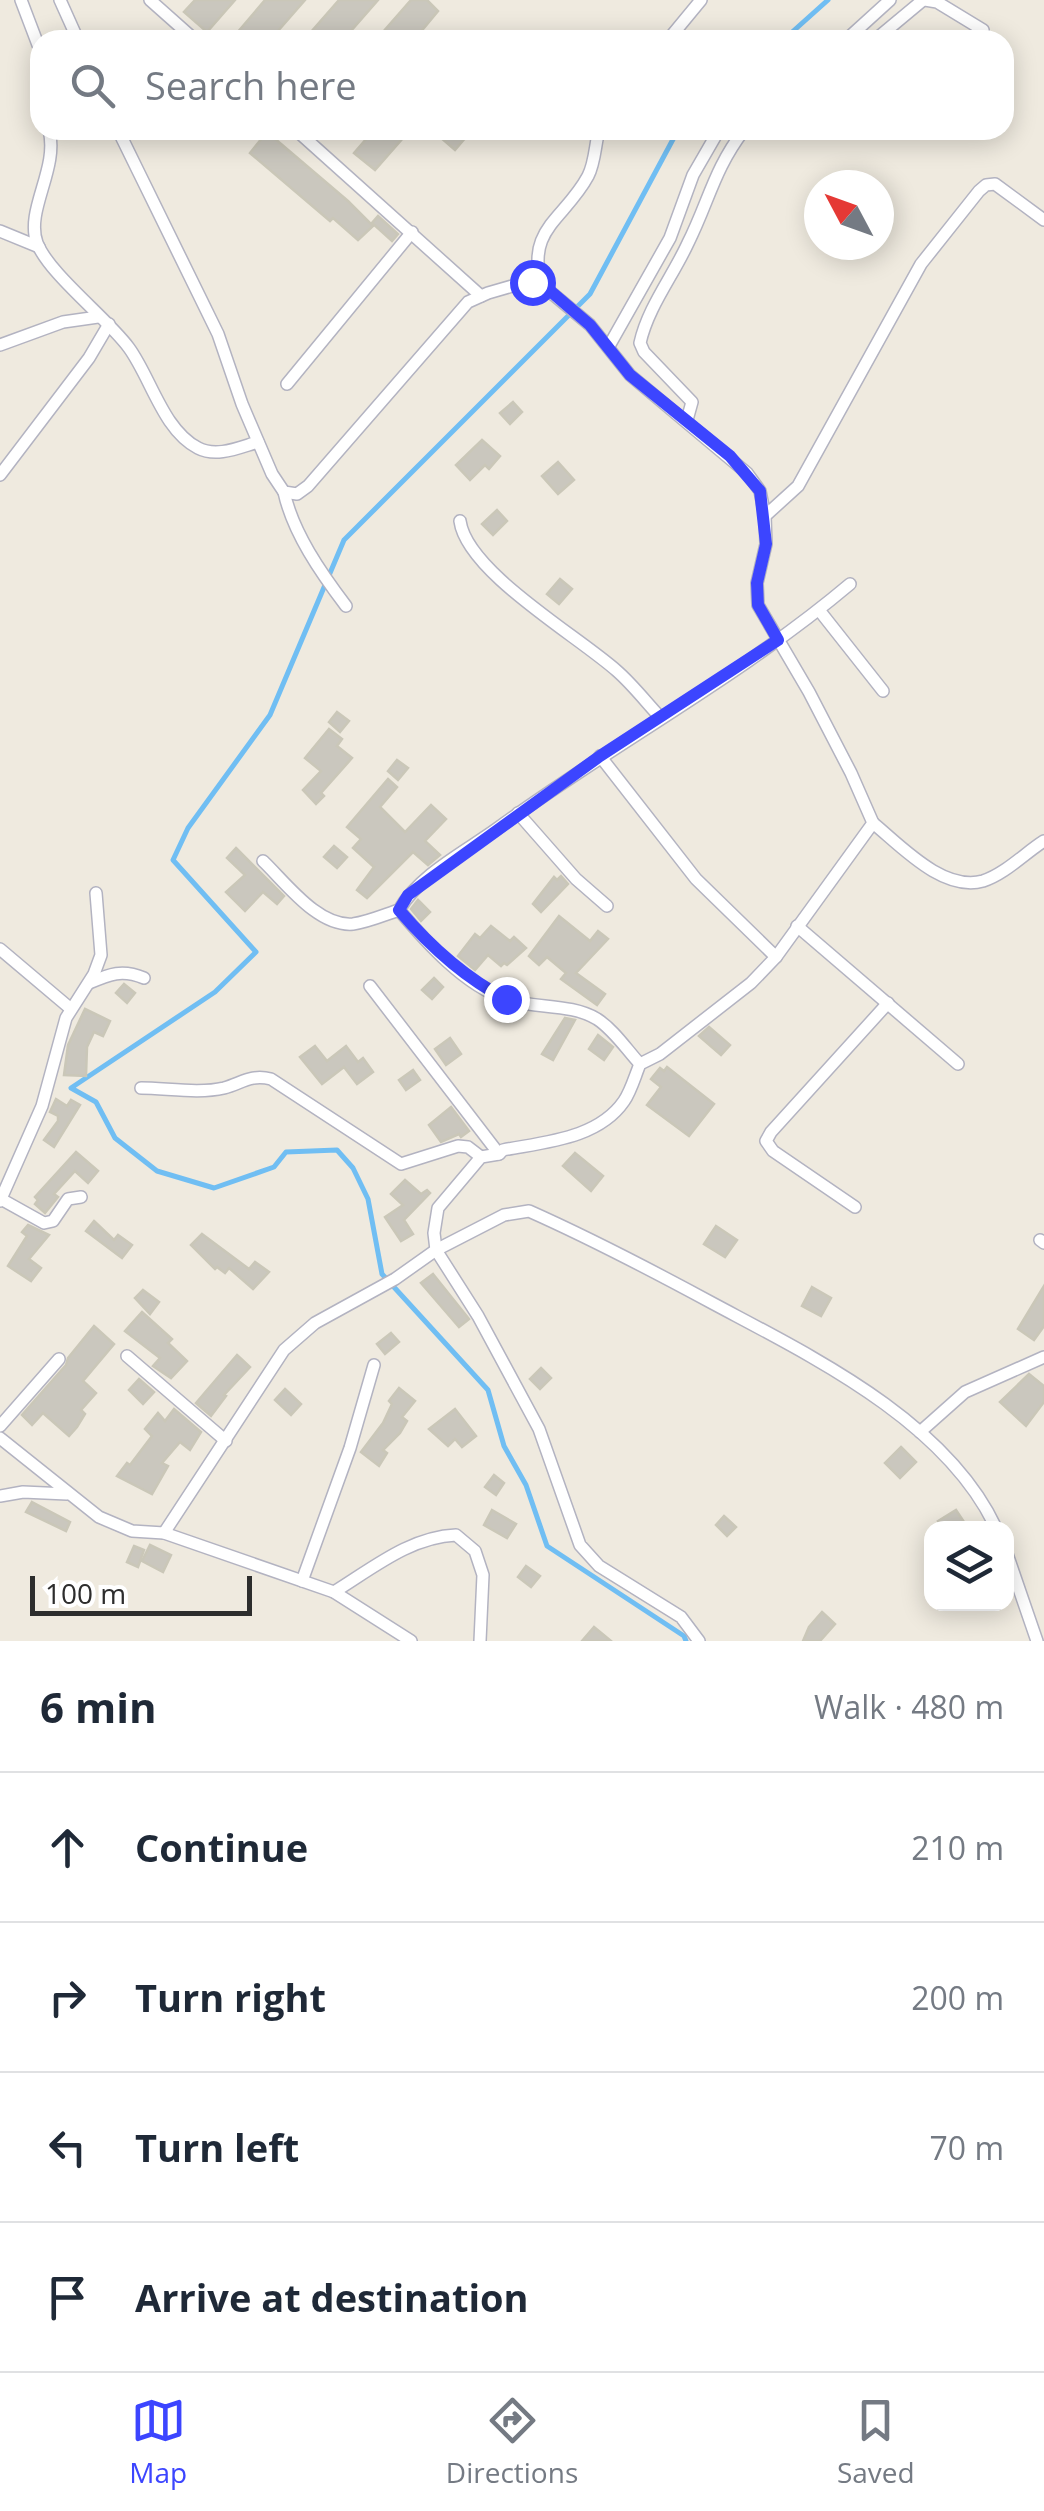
<!DOCTYPE html>
<meta charset="utf-8">
<style>
body{margin:0;font-family:"Open Sans",sans-serif;background:#f6f6f7;color:#1f2937}
.controls{position:absolute;right:30px;bottom:30px;display:grid;overflow:hidden;border-radius:20px;box-shadow:0 5px 25px #0003}
.controls button{width:90px;height:90px;display:grid;place-items:center;padding:0;border:0;border-bottom:2px solid #e0e1e3;background:#fff;color:#1f2937;font:50px sans-serif}
.compass{position:absolute;left:804px;top:170px;width:90px;height:90px;border-radius:50%;background:#fff;box-shadow:0 5px 25px #0003;rotate:311deg}
.scale{position:absolute;left:30px;bottom:25px;width:222px;box-sizing:border-box;padding-left:10px;border:5px solid #2d2d2d;border-top:0;font-size:28px;line-height:35px;white-space:nowrap;color:#2d2d2d;-webkit-text-stroke:8px #fff;paint-order:stroke}
.stop{position:absolute;width:30px;height:30px;margin:-22px;border:8px solid #3c45ff;border-radius:50%;background:#fff}
.stop.end{background:#3c45ff;border-color:#fff;box-shadow:0 2px 10px #0008}
.list{margin:0;padding:0;list-style:none}
h2{display:flex;justify-content:space-between;align-items:center;height:130px;margin:0;padding:0 40px;font-size:42px}
h2 small{font-size:32px;font-weight:400;color:#747a83}
.list li{display:grid;grid-template-columns:65px 1fr auto;gap:30px;align-items:center;box-sizing:border-box;height:150px;padding:0 40px;border-top:2px solid #e0e1e3}
.list b{display:block;font-size:38px;white-space:nowrap}
.list em{font-size:32px;font-style:normal;color:#747a83}
.icon{flex:none;width:55px;height:55px;fill:none;stroke:currentColor;stroke-width:2;stroke-linecap:round;stroke-linejoin:round}
.map{position:relative;flex:none;width:1044px;height:1641px;overflow:hidden}
.search{position:absolute;background:#fff;box-shadow:0 5px 25px #0003;left:30px;right:30px;top:30px;height:110px;display:flex;align-items:center;gap:25px;box-sizing:border-box;padding:0 35px;border-radius:30px;color:#747a83;font-size:38px}
.sheet{height:730px;background:#fff}
nav{display:flex;justify-content:space-around;align-items:center;box-sizing:border-box;height:140px;border-top:2px solid #e0e1e3;background:#fff;font-size:28px;color:#747a83}
nav a{display:grid;justify-items:center;gap:5px}
nav .on{color:#3c45ff}
.map>svg:first-child{display:block}
.lines{fill:none;stroke-linecap:round;stroke-linejoin:round}
.stream{stroke:#70bef3;stroke-width:5}
.building{fill:#cac7be;stroke:#cac7b8;stroke-width:2.5}
.street-casing{stroke:#b3b3c1;stroke-width:14}
.street{stroke:#fff;stroke-width:11}
.route{stroke:#3c45ff;stroke-width:12}
</style>
<div class="map">
<svg width="1044" height="1641" viewBox="0 0 1044 1641">
<rect width="100%" height="100%" fill="#efeadf"/>
<g class="lines">
<g class="stream">
<polyline points="768,40 790,34 828,0"/>
<polyline points="678,130 590,294 344,540 270,715 188,828 173,860 256,952 215,992 71,1088 96,1102 115,1138 157,1171 214,1188 274,1167 286,1152 337,1150 353,1168 368,1199 382,1274 488,1390 504,1446 526,1485 547,1546 684,1636 686,1641"/>
</g>
</g>
<g class="building">
<polygon points="195,0 235,0 207,32 184,12"/>
<polygon points="265,0 305,0 270,40 231,40"/>
<polygon points="339,0 378,0 343,40 304,40"/>
<polygon points="411,0 427,0 438,11 414,40 376,40"/>
<polygon points="374,130 410,130 375,170 354,153"/>
<polygon points="432,130 472,130 455,150"/>
<polygon points="267,132 348,201 373,226 358,240 333,218 330,221 250,153"/>
<polygon points="378,216 398,234 392,241 372,223"/>
<polygon points="513,402 522,412 510,424 500,413"/>
<polygon points="482,440 500,456 489,469 485,465 470,480 456,465"/>
<polygon points="558,462 574,480 558,494 542,476"/>
<polygon points="497,510 507,521 493,535 482,524"/>
<polygon points="560,579 572,589 559,604 547,594"/>
<polygon points="337,712 349,721 340,732 329,722"/>
<polygon points="329,729 342,739 337,746 352,758 321,793 324,796 316,804 303,790 321,771 305,758"/>
<polygon points="397,760 408,768 398,780 388,771"/>
<polygon points="388,779 397,787 380,807 405,832 431,805 446,819 425,841 440,855 428,865 413,852 367,898 357,890 374,867 353,848 361,839 347,827"/>
<polygon points="334,846 347,857 337,868 324,857"/>
<polygon points="236,848 284,896 277,904 263,892 245,911 226,892 245,875 227,858"/>
<polygon points="561,876 568,884 541,912 533,904 554,877 557,880"/>
<polygon points="418,900 430,912 421,921 411,909"/>
<polygon points="559,916 590,941 598,931 608,939 576,973 605,994 597,1005 561,979 566,973 547,957 539,965 529,956"/>
<polygon points="491,926 510,941 514,937 526,948 507,965 504,963 501,966 488,955 475,970 458,956 475,934 480,938"/>
<polygon points="434,978 443,987 432,999 422,990"/>
<polygon points="124,984 135,993 127,1003 116,993"/>
<polygon points="85,1009 110,1021 103,1036 94,1032 87,1047 86,1076 64,1075 68,1045"/>
<polygon points="565,1018 575,1020 553,1060 542,1054"/>
<polygon points="709,1027 730,1045 721,1055 699,1036"/>
<polygon points="598,1035 613,1047 604,1060 589,1049"/>
<polygon points="450,1038 461,1054 446,1065 435,1049"/>
<polygon points="315,1046 327,1061 346,1046 358,1062 363,1058 373,1072 357,1084 344,1067 322,1084 300,1057"/>
<polygon points="667,1067 714,1104 689,1136 647,1105 661,1087 651,1079 660,1068 664,1071"/>
<polygon points="413,1070 420,1080 406,1090 399,1080"/>
<polygon points="56,1099 67,1106 71,1100 80,1105 54,1147 44,1140 58,1121 58,1116 50,1112"/>
<polygon points="451,1107 469,1131 461,1137 459,1134 441,1142 429,1125"/>
<polygon points="76,1152 98,1171 88,1183 75,1171 54,1194 58,1197 45,1213 35,1204 38,1200 35,1197"/>
<polygon points="575,1153 603,1176 591,1191 563,1166"/>
<polygon points="405,1180 421,1194 427,1190 430,1193 404,1220 413,1234 401,1241 385,1217 403,1205 391,1194"/>
<polygon points="94,1221 114,1240 118,1235 132,1245 122,1258 86,1231"/>
<polygon points="28,1225 49,1235 29,1259 41,1268 31,1281 8,1266 27,1236 22,1232"/>
<polygon points="716,1226 737,1240 725,1257 704,1244"/>
<polygon points="202,1234 249,1269 255,1262 269,1272 253,1289 229,1268 225,1273 217,1267 215,1269 191,1245"/>
<polygon points="433,1274 469,1319 459,1327 421,1283"/>
<polygon points="1044,1286 1044,1326 1034,1340 1018,1329"/>
<polygon points="812,1287 831,1298 821,1316 802,1306"/>
<polygon points="143,1290 159,1302 150,1314 135,1298"/>
<polygon points="142,1312 172,1339 168,1343 187,1361 171,1378 153,1366 160,1358 125,1331"/>
<polygon points="94,1326 114,1344 83,1381 96,1393 81,1410 85,1414 77,1427 69,1436 43,1413 32,1425 22,1415 66,1365 68,1358"/>
<polygon points="391,1333 399,1342 385,1354 377,1344"/>
<polygon points="237,1355 250,1367 224,1395 226,1396 211,1416 196,1403"/>
<polygon points="541,1368 551,1378 540,1389 530,1379"/>
<polygon points="1029,1374 1044,1386 1044,1402 1026,1426 1000,1402"/>
<polygon points="139,1379 154,1392 143,1404 129,1390"/>
<polygon points="399,1388 415,1401 402,1417 407,1421 400,1433 383,1450 387,1453 379,1466 361,1452 383,1423 392,1404 389,1401"/>
<polygon points="285,1389 301,1404 291,1415 275,1400"/>
<polygon points="174,1409 201,1432 190,1450 180,1442 162,1463 168,1466 152,1494 117,1476 127,1463 130,1465 152,1436 145,1429 158,1413 165,1421"/>
<polygon points="455,1409 476,1436 462,1447 455,1439 448,1446 429,1429"/>
<polygon points="901,1447 916,1462 900,1478 885,1463"/>
<polygon points="494,1475 504,1483 496,1495 485,1487"/>
<polygon points="32,1502 70,1522 66,1531 26,1512"/>
<polygon points="492,1510 516,1524 507,1538 484,1525"/>
<polygon points="956,1510 968,1528 943,1528 938,1521"/>
<polygon points="724,1516 736,1527 727,1536 716,1525"/>
<polygon points="150,1545 171,1555 163,1572 142,1561"/>
<polygon points="134,1546 144,1550 138,1567 127,1562"/>
<polygon points="526,1566 540,1576 531,1587 518,1577"/>
<polygon points="822,1612 835,1624 820,1641 803,1641 809,1627"/>
<polygon points="594,1627 611,1641 582,1641"/>
</g>
<g class="lines">
<defs>
<g id="street">
<polyline points="21,0 40,50"/>
<polyline points="60,0 78,40"/>
<polyline points="150,0 195,40"/>
<polyline points="925,0 937,2 983,30"/>
<polyline points="668,40 701,0"/>
<polyline points="846,40 890,0"/>
<polyline points="875,40 923,0"/>
<path d="M49,130C59,169 25,210 37,243C49,274 108,319 129,348C151,378 163,430 198,448C217,458 240,447 258,442"/>
<path d="M118,130L218,334L242,404L272,474L284,492L297,494L308,486L468,302L488,293L519,284L542,285L590,325L630,375L747,473L760,491L765,516L766,544L757,583L758,605L809,692L851,773L873,823L776,957L751,983L660,1054L640,1064C635,1076 631,1091 624,1101C598,1139 544,1142 503,1150L499,1154L481,1157L438,1208L434,1233L436,1250L478,1316L539,1429L580,1545L599,1566L681,1617L699,1641"/>
<polyline points="296,130 481,296"/>
<polyline points="0,231 39,247"/>
<path d="M542,285C525,229 565,219 588,176C595,163 595,145 599,130"/>
<polyline points="0,345 63,322 98,317"/>
<polyline points="609,346 670,238 693,175 719,130"/>
<polyline points="287,384 412,232"/>
<path d="M687,420L692,402L644,352L640,343C648,307 673,276 688,243C709,201 714,169 744,130"/>
<polyline points="0,475 89,358 109,324"/>
<path d="M284,492C293,533 321,573 346,606"/>
<polyline points="765,516 798,486 921,264 979,191 986,185 995,184 1044,220"/>
<path d="M460,521C467,572 578,636 617,671C632,684 646,702 660,717"/>
<polyline points="819,610 883,691"/>
<polyline points="600,756 696,879 776,957"/>
<polyline points="518,813 576,879 607,906"/>
<path d="M873,823C901,846 943,892 983,881C1005,874 1025,853 1044,841"/>
<path d="M263,861C286,883 318,927 353,924C368,922 384,915 399,910"/>
<polyline points="797,926 958,1064"/>
<polyline points="0,949 71,1009"/>
<path d="M89,983C110,974 122,969 144,978"/>
<polyline points="370,986 499,1154"/>
<path d="M640,1064C627,1050 614,1030 597,1019C570,1003 535,1009 506,999C465,986 426,942 399,910C420,874 465,852 498,828C613,744 741,676 850,584"/>
<path d="M141,1088C166,1088 199,1094 224,1088C242,1083 251,1074 271,1079L401,1164L458,1146L468,1147L481,1157"/>
<polyline points="1,1199 44,1223 53,1221 68,1199 81,1197"/>
<polyline points="0,1201 42,1106 66,1018 94,974 101,955 96,893"/>
<polyline points="855,1207 773,1151 766,1141 771,1132 888,1003"/>
<polyline points="1040,1240 1044,1243"/>
<polyline points="127,1356 226,1441"/>
<polyline points="0,1426 59,1359"/>
<polyline points="920,1432 965,1392 1044,1357"/>
<polyline points="0,1438 99,1517 132,1531 164,1533 334,1592 411,1641"/>
<polyline points="0,1496 23,1492 67,1494"/>
<path d="M164,1533L284,1350L315,1323L395,1279L436,1250L504,1215L529,1211C592,1239 653,1271 714,1304C813,1357 946,1421 996,1528"/>
<polyline points="1006,1551 1037,1641"/>
<polyline points="302,1581 350,1448 374,1365"/>
<path d="M334,1592C373,1568 410,1537 456,1535L475,1551L483,1575L480,1641"/>
</g>
</defs>
<use href="#street" class="street-casing"/>
<use href="#street" class="street"/>
</g>
<g class="lines">
<path class="route" d="M506,999C465,978 429,945 399,910L408,895L600,756L778,640L758,605L757,583L766,544L760,491L730,456L630,375L590,325L548,289L532,282"/>
</g>
</svg>
<div class="controls">
<button><svg class="icon" aria-label="layers" viewBox="0 0 24 24"><path d="M12 4l9 5-9 5-9-5zM3 14l9 5 9-5"/></svg></button>
</div>
<svg class="compass" viewBox="-18 -18 36 36"><path d="M0-13l5 13h-10z" fill="#e53935"/><path d="M0 13l5-13h-10z" fill="#747a83"/></svg>
<div class="scale">100 m</div>
<div class="stop" style="left:532px;top:282px"></div>
<div class="stop end" style="left:506px;top:999px"></div>
<div class="search"><svg class="icon" aria-label="search" viewBox="0 0 24 24"><circle cx="10" cy="10" r="6"/><path d="M15 15l6 6"/></svg>Search here</div>
</div>
<section class="sheet">
<h2>6 min<small>Walk · 480 m</small></h2>
<ul class="list">
<li><svg class="icon" aria-label="ahead" viewBox="0 0 24 24"><path d="M12 20V5M6 11l6-6 6 6"/></svg><div><b>Continue</b></div><em>210 m</em></li>
<li><svg class="icon" aria-label="right" viewBox="0 0 24 24"><path d="M7 20v-9h11M14 6l5 5-5 5"/></svg><div><b>Turn right</b></div><em>200 m</em></li>
<li><svg class="icon" aria-label="left" viewBox="0 0 24 24"><path d="M17 20v-9H6M10 6l-5 5 5 5"/></svg><div><b>Turn left</b></div><em>70 m</em></li>
<li><svg class="icon" aria-label="arrive" viewBox="0 0 24 24"><path d="M6 21V4h12l-3 4 3 4H6"/></svg><div><b>Arrive at destination</b></div></li>
</ul>
</section>
<nav>
<a class="on"><svg class="icon" aria-label="map" viewBox="0 0 24 24"><path d="M3 6l6-2 6 2 6-2v14l-6 2-6-2-6 2zM9 4v14M15 6v14"/></svg>Map</a>
<a><svg class="icon" aria-label="directions" viewBox="0 0 24 24"><path d="M12 3l9 9-9 9-9-9zM9 14v-3h6M13 9l2 2-2 2"/></svg>Directions</a>
<a><svg class="icon" aria-label="saved" viewBox="0 0 24 24"><path d="M7 4h10v16l-5-4-5 4z"/></svg>Saved</a>
</nav>
